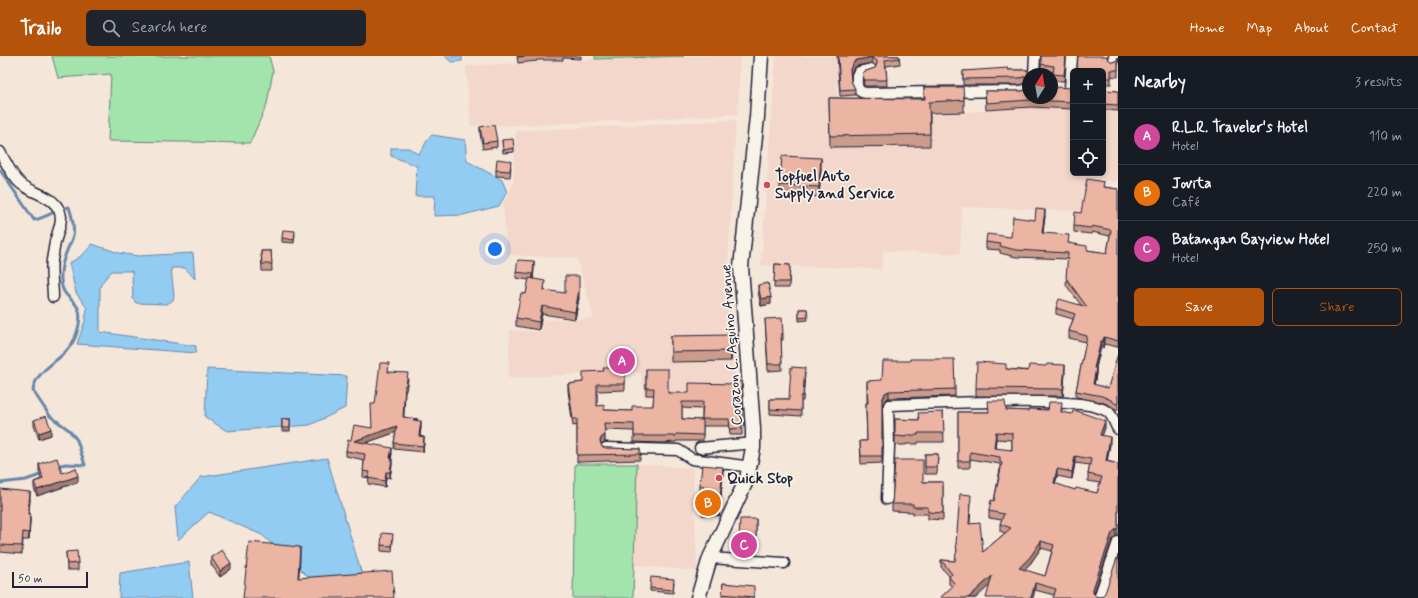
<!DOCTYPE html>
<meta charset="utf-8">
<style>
body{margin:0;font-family:Mynerve,sans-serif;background:#20242c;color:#f1f3f6}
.controls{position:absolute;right:12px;top:12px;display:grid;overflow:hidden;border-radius:6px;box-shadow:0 2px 6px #0003}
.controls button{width:36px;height:36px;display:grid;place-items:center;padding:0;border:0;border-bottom:1px solid #363941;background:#171b24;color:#f1f3f6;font:20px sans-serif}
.compass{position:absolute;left:1022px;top:12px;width:36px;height:36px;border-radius:50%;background:#171b24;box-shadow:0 2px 6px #0003;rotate:11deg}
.scale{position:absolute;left:12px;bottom:10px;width:76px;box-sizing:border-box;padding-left:4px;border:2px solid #22223b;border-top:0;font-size:11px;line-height:14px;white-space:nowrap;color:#22223b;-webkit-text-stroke:3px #f7f3e8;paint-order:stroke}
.you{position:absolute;left:495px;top:193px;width:14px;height:14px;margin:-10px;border:3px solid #fff;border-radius:50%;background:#1a73e8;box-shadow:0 0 0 6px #1a73e833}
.badge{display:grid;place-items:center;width:26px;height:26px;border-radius:50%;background:#b45309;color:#fff;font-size:13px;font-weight:700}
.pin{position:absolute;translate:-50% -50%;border:2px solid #fff;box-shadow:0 1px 4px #0006}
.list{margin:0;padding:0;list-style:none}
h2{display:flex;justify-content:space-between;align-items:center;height:52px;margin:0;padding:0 16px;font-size:17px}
h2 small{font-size:13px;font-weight:400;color:#9ea1a6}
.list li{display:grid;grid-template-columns:26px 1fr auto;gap:12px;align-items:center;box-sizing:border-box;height:56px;padding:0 16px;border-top:1px solid #363941}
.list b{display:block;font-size:15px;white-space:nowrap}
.list p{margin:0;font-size:13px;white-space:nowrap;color:#9ea1a6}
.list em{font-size:13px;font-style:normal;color:#9ea1a6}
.actions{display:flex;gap:8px;padding:12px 16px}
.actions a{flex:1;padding:9px 0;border:1px solid #b45309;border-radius:6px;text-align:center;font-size:14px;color:#b45309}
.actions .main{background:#b45309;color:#fff}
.icon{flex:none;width:22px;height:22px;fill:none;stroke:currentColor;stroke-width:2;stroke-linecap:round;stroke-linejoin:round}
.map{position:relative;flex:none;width:1118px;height:542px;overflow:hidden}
header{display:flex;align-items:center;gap:24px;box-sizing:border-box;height:56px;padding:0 20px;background:#b45309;color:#fff}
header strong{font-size:19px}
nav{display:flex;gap:22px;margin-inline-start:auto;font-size:14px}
.search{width:280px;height:36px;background:#20242c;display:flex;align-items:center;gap:10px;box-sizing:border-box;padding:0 14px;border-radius:6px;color:#9ea1a6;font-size:15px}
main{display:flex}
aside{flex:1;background:#171b24}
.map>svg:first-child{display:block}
.built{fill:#f2d7ca}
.green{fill:#a3e3ac;stroke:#628274}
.water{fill:#93ccf2;stroke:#6688a9}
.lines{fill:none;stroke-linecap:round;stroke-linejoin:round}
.stream{stroke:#6688a9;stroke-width:3}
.minor-casing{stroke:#22223b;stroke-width:13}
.secondary-casing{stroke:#22223b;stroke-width:17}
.minor{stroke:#f7f3e8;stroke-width:10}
.secondary{stroke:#f7f3e8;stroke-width:14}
.wall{fill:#cb9b8c;stroke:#22223b;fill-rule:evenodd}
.shaded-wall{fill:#a57e72;stroke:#22223b}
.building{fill:#ecb4a3;stroke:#22223b;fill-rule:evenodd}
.poi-dot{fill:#d1495b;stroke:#f7f3e8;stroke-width:1.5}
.labels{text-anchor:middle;stroke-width:3.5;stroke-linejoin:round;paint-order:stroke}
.poi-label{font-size:15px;font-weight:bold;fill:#22223b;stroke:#f7f3e8;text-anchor:start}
.street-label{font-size:15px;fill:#22223b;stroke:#f7f3e8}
</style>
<header>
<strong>Trailo</strong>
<div class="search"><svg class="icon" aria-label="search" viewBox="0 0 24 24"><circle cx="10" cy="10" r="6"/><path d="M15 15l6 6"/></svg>Search here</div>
<nav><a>Home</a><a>Map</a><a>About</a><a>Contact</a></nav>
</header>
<main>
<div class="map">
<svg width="1118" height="542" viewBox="0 0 1118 542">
<rect width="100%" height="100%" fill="#f5e6da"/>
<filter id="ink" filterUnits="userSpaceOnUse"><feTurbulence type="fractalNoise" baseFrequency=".025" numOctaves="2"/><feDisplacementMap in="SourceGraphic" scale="8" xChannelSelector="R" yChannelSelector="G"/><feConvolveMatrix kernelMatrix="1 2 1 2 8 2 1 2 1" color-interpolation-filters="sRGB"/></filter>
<g filter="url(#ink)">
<g class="built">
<polygon points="684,0 740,0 738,58 554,68 471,70 466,10 595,3"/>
<polygon points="776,0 838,0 837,52 930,54 931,59 1032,51 1073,53 1073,117 1103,117 1103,55 1118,56 1118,126 1087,122 1081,155 962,151 960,198 883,195 882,213 761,209"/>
<polygon points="736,64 728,207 730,267 735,287 734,319 747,331 747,355 685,354 685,340 644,341 641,317 601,317 508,322 510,274 541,276 543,264 594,263 577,202 507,199 503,148 513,129 516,75"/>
<polygon points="637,408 693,412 697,515 635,509"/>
</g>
<g class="green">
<polygon points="52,0 269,0 273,15 267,48 250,87 108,85 111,18 58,22"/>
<polygon points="595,0 684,0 595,3"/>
<polygon points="575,408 637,408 633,542 573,542"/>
</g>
<g class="water">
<polygon points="445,0 462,0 462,5 451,6"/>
<path d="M432,79L465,84L467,105L502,124L507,136L499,150L463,159L434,160L435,140H415L417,110L391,100V92H409L418,98C425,93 425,84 432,79Z"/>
<path d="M92,188L119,197L138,200L193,197L195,223L185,212H171L174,240L173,244L167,248L136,247L133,243L132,215H112L103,225L100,231V276L196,290V297L77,288L85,265L87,252L76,237L69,207C79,202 86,197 92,188Z"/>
<polygon points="207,313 347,320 345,352 310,369 227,375 205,361"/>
<polygon points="327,402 365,529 322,533 262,479 209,456 178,484 175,451 201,421"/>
<polygon points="189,506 193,542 119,542 120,517"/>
</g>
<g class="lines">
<g class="stream">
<path d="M0,114L34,164C47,161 55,154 69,151C72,160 75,170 73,180C72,184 70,188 68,192C64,202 60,212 61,224C62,241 72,241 78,252C82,260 78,274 75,282C66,304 35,312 33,335L50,360L69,374L77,384L85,409L66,408L56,410"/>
<polyline points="0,427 26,424 43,418"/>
</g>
<defs>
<g id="minor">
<polyline points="1113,6 1114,0"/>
<path d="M871,13L859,16L857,19C857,27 855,35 865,37L1020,35L1028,33"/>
<polyline points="1034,18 1035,0"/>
<polyline points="1070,32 1072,0"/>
<path d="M0,96C6,106 11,119 20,127C33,139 58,139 61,161C61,170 57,178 55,186C54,192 53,198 52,204C50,216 53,229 53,241"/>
<polyline points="606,392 678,394 692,403 751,411"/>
<polyline points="700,392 754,387"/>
<path d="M887,443L889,390L888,352L889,349C941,347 992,345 1043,346C1062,347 1090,346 1107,355C1113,359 1114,367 1118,373"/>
<polyline points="710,502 784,507"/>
<polyline points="1099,542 1118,486"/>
</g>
<polyline id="secondary" points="698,542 710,502 747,423 753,392 753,373 741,211 757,61 761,0"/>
</defs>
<use href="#minor" class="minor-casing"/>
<use href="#secondary" class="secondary-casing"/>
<use href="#minor" class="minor"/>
<use href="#secondary" class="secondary"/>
</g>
<g class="wall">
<polygon points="517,0 581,0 581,3 563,2 563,4 537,4 537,5 518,7"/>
<polygon points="837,0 899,0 900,8 886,10 887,30 864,30 863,16 875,12 876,10 872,7 857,10 854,12 851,19 851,25 855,33 855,39 840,40"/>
<polygon points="1041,0 1066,0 1064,25 1053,25 1053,16 1041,15"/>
<polygon points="1107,2 1112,6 1116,5 1118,2 1118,21 1111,20 1111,28 1103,28 1103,15"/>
<polygon points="1008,14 1028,14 1028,27 1019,29 963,29 963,15"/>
<polygon points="924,31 964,44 964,56 930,57 930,90 830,91 829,42 924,43"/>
<polygon points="1073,32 1073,53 1031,51 986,54 985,35 1022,35"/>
<polygon points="1103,34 1118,35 1118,55 1103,54"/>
<polygon points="480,71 497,85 497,91 483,93 480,78"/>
<polygon points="502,84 514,92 514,96 503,97"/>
<polygon points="511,111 510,121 496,120 496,114"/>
<polygon points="821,112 819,141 780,138 780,129"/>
<polygon points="1104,131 1118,133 1118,291 1104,288 1103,292 1101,291 1096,312 1096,318 1094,329 1108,332 1118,298 1118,355 1116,354 1111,350 1102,346 1076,341 1076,335 1086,286 1069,282 1069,275 1073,263 1056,258 1056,252 1081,249 1066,229 1068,203 1016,201 1000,197 1000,194 986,193 986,186 1011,181 1035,164 1045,160 1043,177 1069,187 1087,194 1107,197 1110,180 1092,176 1091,178 1074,176 1074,170 1081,157"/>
<polygon points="295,178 294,187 282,186 282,182"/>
<polygon points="261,195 271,195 272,215 262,215"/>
<polygon points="775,208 790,209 789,232 774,232"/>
<polygon points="534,212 533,223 545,233 545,234 579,242 575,263 542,258 539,274 516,270 516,262 526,238 529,224 516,222 516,216"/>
<polygon points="758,229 771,248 761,250 758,236"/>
<polygon points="799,253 807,253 808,264 799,265"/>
<polygon points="765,263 783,278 783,284 781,284 782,314 768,315"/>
<polygon points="671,280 732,289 731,305 671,306"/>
<path d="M625,312V334L597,335V350L604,354L632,355L653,350L654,339H646V313L668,337L743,346V353H742V379H730L729,370H703V385H676V386L662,387L634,386V375L604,374L605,386L601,388L602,391L606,392L640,393V404L577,406V369L573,370L568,335V328L583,326L604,315ZM682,352L702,353V364L682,363Z"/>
<polygon points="1006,313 1065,317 1063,340 976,340 976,332"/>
<polygon points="389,316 408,323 406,335 405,335 404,361 418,365 421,371 420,380 424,387 423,396 394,393 394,387 396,376 365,387 392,398 391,402 392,408 390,422 386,421 385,431 368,428 369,422 363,421 364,404 346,400 346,395 351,384 372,372 375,348"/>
<polygon points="805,317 803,345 801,345 801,360 770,358 770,343 789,343"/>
<polygon points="867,325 955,333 955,340 889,342 885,344 882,352 882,407 861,408 860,385 867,385 866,355 866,347 867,347"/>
<path d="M1062,353L1061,357L1105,372L1102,379L1110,388L1107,405L1118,408V480H1116L1112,484L1094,538L1097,541L1118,542L1054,539L1035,534L989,529L976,542H940L952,531L949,528V520L941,511V504L955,505L957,496L956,488L971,446L970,468L983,496L1005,477L1000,475V468L1002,464L989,462V455L994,445L1000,413V408L970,403V412H958V356H989L1006,354L1028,355ZM996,383L1012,384V394L995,393ZM1075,407L1090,409L1088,418V425L1100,427L1097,437L1075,434L1055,428L1057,420L1072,423ZM1041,492L1052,495L1045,520L1024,514L1030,508Z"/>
<polygon points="943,356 944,386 918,386 918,388 906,388 906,389 895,389 895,363 918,364"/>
<rect x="282" y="363" width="8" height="12"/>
<polygon points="34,364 51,379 39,383 34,370"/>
<polygon points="925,398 938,398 937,418 925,418"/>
<polygon points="39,408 62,417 78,426 37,440 34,432 34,426 41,423 39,415"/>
<polygon points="723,418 719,460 702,459 704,436 700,436 700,429"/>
<polygon points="923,426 943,426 943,464 928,463 928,458 913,458 913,456 892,455 892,448"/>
<polygon points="0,433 30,443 29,458 30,465 29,484 23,484 22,498 0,496"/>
<polygon points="756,463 756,498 739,497 739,485"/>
<polygon points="393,484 392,496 381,495 381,489"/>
<polygon points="66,496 78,507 78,514 67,514"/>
<polygon points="211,501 231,513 220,521 211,508"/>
<polygon points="674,526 673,537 650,535 650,532"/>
<polygon points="723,527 754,536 754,542 722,542"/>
</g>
<g class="shaded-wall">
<polygon points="872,1 872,7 857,10 854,12 850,19 850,13 854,6 857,4"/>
<polygon points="821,102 821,112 819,141 819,131"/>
<polygon points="1045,154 1045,160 1042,183 1042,177"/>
<polygon points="534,205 534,212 533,224 533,218"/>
<polygon points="579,234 579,242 575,263 575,256"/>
<polygon points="771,241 771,248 761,250 761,243"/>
<polygon points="542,250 542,258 539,274 539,266"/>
<polygon points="732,279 732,289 731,305 731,295"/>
<polygon points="1104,281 1104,288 1103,292 1103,285"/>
<polygon points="1101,285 1101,291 1094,318 1094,312"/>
<polygon points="1065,309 1065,317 1063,340 1063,333"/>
<polygon points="1096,312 1096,318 1093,335 1093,328"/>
<polygon points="889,335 889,342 885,344 882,352 882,345 885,337"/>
<polygon points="421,365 421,371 419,386 419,380"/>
<polygon points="1105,365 1105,372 1100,386 1100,379"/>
<polygon points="397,370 397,376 354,391 354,385"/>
<polygon points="51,373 51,379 39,383 39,377"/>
<polygon points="996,376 996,383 994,399 994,392"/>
<polygon points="605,379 605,386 601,388 600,385 601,382"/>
<polygon points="424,381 424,387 423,396 423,390"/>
<polygon points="1110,381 1110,388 1106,412 1106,405"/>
<polygon points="392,392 392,398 390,408 390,402"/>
<polygon points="1075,400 1075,407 1072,423 1072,416"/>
<polygon points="392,403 392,408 390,422 390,416"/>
<polygon points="723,411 723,418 719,460 719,454"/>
<polygon points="1057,413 1057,420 1054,434 1054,427"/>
<polygon points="386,416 386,421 385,431 385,425"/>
<polygon points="78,420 78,426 37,440 37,434"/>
<polygon points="30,436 30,443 28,465 28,458"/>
<polygon points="30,458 30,465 29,484 29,477"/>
<polygon points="1116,473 1116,480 1112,484 1093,540 1093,533 1112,477"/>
<polygon points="1041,485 1041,492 1030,508 1019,519 1019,512"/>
<polygon points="300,491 300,503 298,534 298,522"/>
<polygon points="231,507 231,513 220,521 220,515"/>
<polygon points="992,520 992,527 976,542 968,542"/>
<polygon points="1035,527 1035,534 1033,542 1031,542"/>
</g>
<g class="building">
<polygon points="518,0 528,0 518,1"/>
<polygon points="838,0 899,0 900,2 885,4 887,24 864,24 863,16 875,12 877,8 877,5 872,1 857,4 854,6 850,13 851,25 855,33 840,34"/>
<polygon points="1041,0 1066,0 1064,19 1053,18 1054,10 1041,8"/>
<polygon points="1078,0 1107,0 1107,2 1112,6 1116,5 1118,2 1118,14 1111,14 1111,22 1103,22 1103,15 1077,15"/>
<polygon points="1008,12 1008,14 1028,14 1028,20 1019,22 963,23 963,15"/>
<polygon points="924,31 963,31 964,44 929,46 930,78 830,80 829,42 925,43"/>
<polygon points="1052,31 1073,32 1073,46 1031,44 986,47 985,35 1022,35 1028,33 1028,42 1052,42"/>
<polygon points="1103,34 1118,35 1118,49 1103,48"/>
<polygon points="494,69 497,85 483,87 480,71"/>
<polygon points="513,83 514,92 503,94 502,84"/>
<polygon points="782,100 821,102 819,131 780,129"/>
<polygon points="497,103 511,105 510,115 496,114"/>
<polygon points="1087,123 1104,126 1103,131 1118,133 1118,285 1104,281 1103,285 1101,285 1094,312 1096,312 1093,328 1108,332 1118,298 1118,348 1116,348 1111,344 1102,340 1076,335 1087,280 1069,275 1075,258 1056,252 1059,243 1087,251 1066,222 1068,197 1016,194 1000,190 1001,188 986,186 987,178 1011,181 1013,161 1035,164 1036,153 1045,154 1042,177 1069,179 1068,187 1087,190 1087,194 1107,197 1111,174 1092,170 1091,172 1074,170 1075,156 1081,157"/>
<polygon points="283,174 295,175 294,184 282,182"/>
<polygon points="261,195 271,195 272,208 262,208"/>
<polygon points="518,204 534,205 533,218 516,216"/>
<polygon points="775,208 790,209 789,226 774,226"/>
<polygon points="565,220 579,220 579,234 575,256 542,250 539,266 516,262 521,237 526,238 529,222 545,225 544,234 565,237"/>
<polygon points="768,227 771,241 761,243 758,229"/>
<polygon points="799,253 807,253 808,261 799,262"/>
<polygon points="782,262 783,278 781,278 782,308 768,308 765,263"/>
<polygon points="732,279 731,295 671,296 671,280"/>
<polygon points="910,303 954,303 955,333 889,335 885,337 882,345 882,400 861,400 860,385 867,385 866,347 868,347 867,325 882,324 883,305 910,305"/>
<polygon points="977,306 1006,308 1006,313 1028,315 1029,309 1046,310 1047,308 1065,309 1063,333 976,332"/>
<polygon points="380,307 389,307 388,316 408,317 406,329 405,329 403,361 418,363 413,364 421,365 419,380 424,381 423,390 394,387 397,370 354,385 392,392 390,402 392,403 390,416 386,416 385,425 368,422 370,416 363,415 365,398 346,395 348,384 351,384 354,369 372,372 371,348 375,348"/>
<polygon points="791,311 805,312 803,340 801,340 801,355 770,353 770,343 789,343"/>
<polygon points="603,312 625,312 625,328 597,328 597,350 604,349 604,354 632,355 632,350 653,350 654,332 646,332 646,313 668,313 668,337 689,337 689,327 735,328 735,325 741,325 743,346 741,346 742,372 730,373 729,363 702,363 703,346 682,346 682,363 703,364 703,379 676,378 676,380 634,380 634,368 604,367 605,379 601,382 600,385 602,391 606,392 640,393 640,398 577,399 577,363 573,363 568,328 583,326 583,316 604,315"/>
<path d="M988,345H1005L1006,354L1028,355L1029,353L1048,354L1049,346H1062L1061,356L1072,358L1073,355H1077L1105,365L1100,379L1110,381L1106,405L1118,408V473H1116L1112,477L1093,533V537L1097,541H1101L1105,537L1118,499V542H1053L1056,533L1035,527L1031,542H986L992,520L968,542H940L955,528L949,521L952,518L941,504L955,505L956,497L957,496L956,488L960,438L971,439L969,468L980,467L983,496L1011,472L1000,468L1004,458L989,455L991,444L994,445L1002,407L1000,406V401L970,396V405H958V356H989ZM996,376L1012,377V394L994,392ZM1075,400L1091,403L1088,418L1102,421L1097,437L1076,432L1075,434L1054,427L1057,413L1072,416ZM1041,485L1054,489L1045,520L1019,512L1030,501Z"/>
<polygon points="943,356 944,377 918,377 918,379 906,379 906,381 895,380 895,363 919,364 918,357"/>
<polygon points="46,360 51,373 39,377 34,364"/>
<rect x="282" y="363" width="8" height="9"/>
<polygon points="925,398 938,398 937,411 925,411"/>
<polygon points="57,402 62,417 76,412 78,420 37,434 34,426 43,423 39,408"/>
<polygon points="895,404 923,404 923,426 943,426 943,457 928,456 928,451 913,451 913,448 892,448"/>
<polygon points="702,409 723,411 719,454 702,452 704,430 700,429"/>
<polygon points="0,433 30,436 28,458 30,458 29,477 23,476 22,490 0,489"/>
<polygon points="740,463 756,463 756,486 739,485"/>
<polygon points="382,477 393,478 392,490 381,489"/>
<polygon points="249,486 300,491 298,522 392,515 394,542 243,542"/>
<polygon points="222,494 231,507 220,515 211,501"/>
<polygon points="77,495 78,507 67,508 66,496"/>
<polygon points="651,521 674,523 673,534 650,532"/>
<polygon points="723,527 754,530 754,541 722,538"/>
</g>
</g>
<g class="poi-dot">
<circle cx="767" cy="129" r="4"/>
<circle cx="719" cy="422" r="4"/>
</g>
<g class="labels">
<g class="poi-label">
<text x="775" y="125">Topfuel Auto<tspan x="775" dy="17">Supply and Service</tspan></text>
<text x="727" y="427">Quick Stop</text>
</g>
<g class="street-label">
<text transform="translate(731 289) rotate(-94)" y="5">Corazon C. Aquino Avenue</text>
</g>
</g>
</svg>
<div class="controls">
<button>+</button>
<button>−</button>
<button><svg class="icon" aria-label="locate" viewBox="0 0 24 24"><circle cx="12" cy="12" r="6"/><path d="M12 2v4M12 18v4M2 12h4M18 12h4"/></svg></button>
</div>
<svg class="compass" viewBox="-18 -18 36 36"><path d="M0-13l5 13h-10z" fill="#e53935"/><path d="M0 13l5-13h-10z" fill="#9ea1a6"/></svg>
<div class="scale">50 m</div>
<div class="you"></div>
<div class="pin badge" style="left:622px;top:305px;background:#d1479c">A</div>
<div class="pin badge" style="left:708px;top:447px;background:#e8710a">B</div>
<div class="pin badge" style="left:744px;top:489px;background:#d1479c">C</div>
</div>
<aside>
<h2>Nearby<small>3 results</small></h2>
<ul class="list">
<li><span class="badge" style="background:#d1479c">A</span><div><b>R.L.R. Traveler's Hotel</b><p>Hotel</p></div><em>110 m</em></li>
<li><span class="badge" style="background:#e8710a">B</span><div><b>Jovita</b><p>Café</p></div><em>220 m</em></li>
<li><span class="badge" style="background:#d1479c">C</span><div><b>Batangan Bayview Hotel</b><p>Hotel</p></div><em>250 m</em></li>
</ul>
<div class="actions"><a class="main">Save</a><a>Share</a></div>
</aside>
</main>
